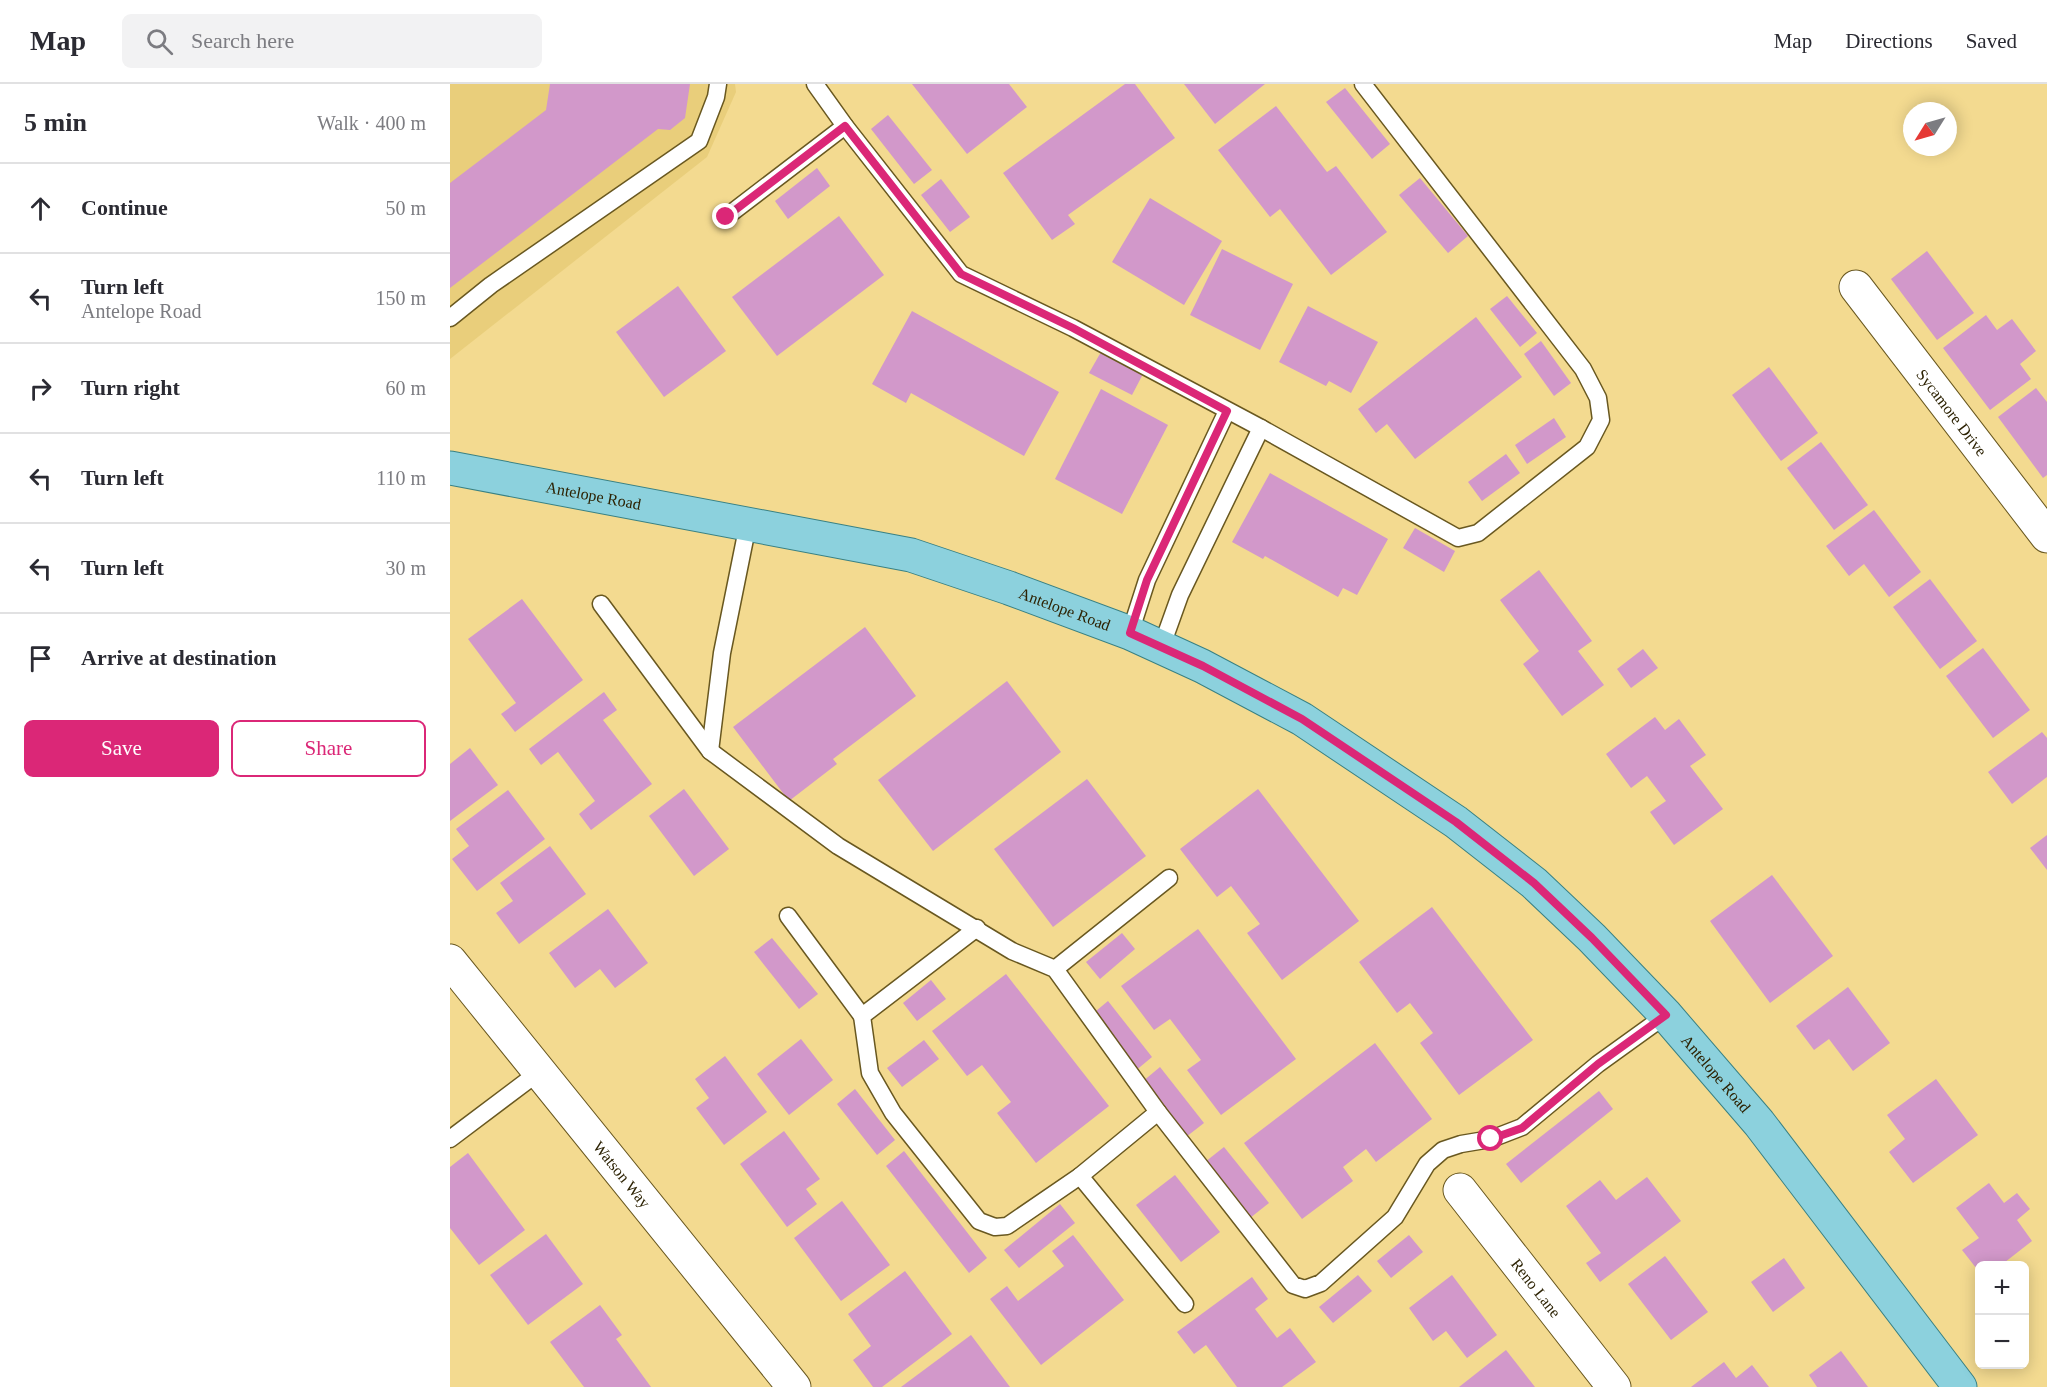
<!DOCTYPE html>
<meta charset="utf-8">
<style>
body{margin:0;font-family:"Times New Roman",serif;background:#f2f2f3;color:#2b2b33}
.controls{position:absolute;right:18px;bottom:18px;display:grid;overflow:hidden;border-radius:9px;box-shadow:0 3px 15px #0003}
.controls button{width:54px;height:54px;display:grid;place-items:center;padding:0;border:0;border-bottom:2px solid #e1e1e2;background:#fff;color:#2b2b33;font:30px sans-serif}
.compass{position:absolute;left:1453px;top:18px;width:54px;height:54px;border-radius:50%;background:#fff;box-shadow:0 3px 15px #0003;rotate:233deg}
.stop{position:absolute;width:18px;height:18px;margin:-14px;border:4px solid #db2777;border-radius:50%;background:#fff}
.stop.end{background:#db2777;border-color:#fff;box-shadow:0 2px 6px #0008}
.list{margin:0;padding:0;list-style:none}
h2{display:flex;justify-content:space-between;align-items:center;height:78px;margin:0;padding:0 24px;font-size:26px}
h2 small{font-size:20px;font-weight:400;color:#7c7c81}
.list li{display:grid;grid-template-columns:39px 1fr auto;gap:18px;align-items:center;box-sizing:border-box;height:90px;padding:0 24px;border-top:2px solid #e1e1e2}
.list b{display:block;font-size:22px;white-space:nowrap}
.list p{margin:0;font-size:20px;white-space:nowrap;color:#7c7c81}
.list em{font-size:20px;font-style:normal;color:#7c7c81}
.actions{display:flex;gap:12px;padding:18px 24px}
.actions a{flex:1;padding:14px 0;border:2px solid #db2777;border-radius:9px;text-align:center;font-size:21px;color:#db2777}
.actions .main{background:#db2777;color:#fff}
.icon{flex:none;width:33px;height:33px;fill:none;stroke:currentColor;stroke-width:2;stroke-linecap:round;stroke-linejoin:round}
.map{position:relative;flex:none;width:1597px;height:1303px;overflow:hidden}
header{display:flex;align-items:center;gap:36px;box-sizing:border-box;height:84px;padding:0 30px;background:#fff;border-bottom:2px solid #e1e1e2}
header strong{font-size:28px}
nav{display:flex;gap:33px;margin-inline-start:auto;font-size:21px}
.search{width:420px;height:54px;background:#f2f2f3;display:flex;align-items:center;gap:15px;box-sizing:border-box;padding:0 21px;border-radius:9px;color:#7c7c81;font-size:22px}
main{display:flex}
aside{flex:1;background:#fff}
.map>svg:first-child{display:block}
.built{fill:#e9ce7b}
.building{fill:#d298ca}
.lines{fill:none;stroke-linecap:round;stroke-linejoin:round}
.lane-casing{stroke:#695820;stroke-width:19}
.street-casing{stroke:#695820;stroke-width:35}
.primary-casing{stroke:#398183;stroke-width:35}
.lane{stroke:#fff;stroke-width:16}
.street{stroke:#fff;stroke-width:33}
.primary{stroke:#8cd1dd;stroke-width:33}
.route{stroke:#db2777;stroke-width:8}
.labels{text-anchor:middle;stroke-width:5;stroke-linejoin:round;paint-order:stroke}
.street-label{font-size:16px;fill:#2d2304;stroke:#f3da90}
</style>
<header>
<strong>Map</strong>
<div class="search"><svg class="icon" aria-label="search" viewBox="0 0 24 24"><circle cx="10" cy="10" r="6"/><path d="M15 15l6 6"/></svg>Search here</div>
<nav><a>Map</a><a>Directions</a><a>Saved</a></nav>
</header>
<main>
<aside>
<h2>5 min<small>Walk · 400 m</small></h2>
<ul class="list">
<li><svg class="icon" aria-label="ahead" viewBox="0 0 24 24"><path d="M12 20V5M6 11l6-6 6 6"/></svg><div><b>Continue</b></div><em>50 m</em></li>
<li><svg class="icon" aria-label="left" viewBox="0 0 24 24"><path d="M17 20v-9H6M10 6l-5 5 5 5"/></svg><div><b>Turn left</b><p>Antelope Road</p></div><em>150 m</em></li>
<li><svg class="icon" aria-label="right" viewBox="0 0 24 24"><path d="M7 20v-9h11M14 6l5 5-5 5"/></svg><div><b>Turn right</b></div><em>60 m</em></li>
<li><svg class="icon" aria-label="left" viewBox="0 0 24 24"><path d="M17 20v-9H6M10 6l-5 5 5 5"/></svg><div><b>Turn left</b></div><em>110 m</em></li>
<li><svg class="icon" aria-label="left" viewBox="0 0 24 24"><path d="M17 20v-9H6M10 6l-5 5 5 5"/></svg><div><b>Turn left</b></div><em>30 m</em></li>
<li><svg class="icon" aria-label="arrive" viewBox="0 0 24 24"><path d="M6 21V4h12l-3 4 3 4H6"/></svg><div><b>Arrive at destination</b></div></li>
</ul>
<div class="actions"><a class="main">Save</a><a>Share</a></div>
</aside>
<div class="map">
<svg width="1597" height="1303" viewBox="0 0 1597 1303">
<rect width="100%" height="100%" fill="#f3da90"/>
<polygon class="built" points="0,0 285,0 286,8 257,73 0,275"/>
<g class="building">
<polygon points="100,0 240,0 235,34 220,46 208,45 0,204 0,99 96,26"/>
<polygon points="462,0 559,0 577,23 517,70"/>
<polygon points="675,0 685,0 725,54 618,131 625,140 602,156 553,89"/>
<polygon points="734,0 815,0 765,40"/>
<polygon points="895,4 940,60 922,75 876,18"/>
<polygon points="826,22 877,88 886,82 937,148 881,191 830,125 820,133 768,66"/>
<polygon points="438,31 482,86 464,100 421,45"/>
<polygon points="367,84 380,102 338,135 325,117"/>
<polygon points="970,94 1018,152 998,169 949,111"/>
<polygon points="491,95 520,133 500,148 471,111"/>
<polygon points="700,114 772,157 734,221 662,178"/>
<polygon points="389,132 434,191 327,272 282,213"/>
<polygon points="772,165 843,200 810,266 740,231"/>
<polygon points="1477,167 1524,229 1487,256 1441,195"/>
<polygon points="228,202 276,267 214,313 166,248"/>
<polygon points="1057,212 1087,249 1070,263 1040,225"/>
<polygon points="858,222 928,258 901,309 879,297 876,302 829,278"/>
<polygon points="462,227 609,308 574,372 461,309 456,319 422,300"/>
<polygon points="1536,231 1547,246 1562,235 1586,267 1570,280 1581,295 1540,326 1493,264"/>
<polygon points="1026,233 1072,293 965,375 937,340 926,349 908,325"/>
<polygon points="1091,257 1121,299 1104,312 1074,270"/>
<polygon points="651,268 693,290 682,311 639,289"/>
<polygon points="1319,283 1368,349 1331,377 1282,311"/>
<polygon points="1586,304 1597,318 1597,391 1593,394 1548,333"/>
<polygon points="651,305 718,341 672,430 605,395"/>
<polygon points="1104,334 1116,353 1077,380 1065,361"/>
<polygon points="1371,358 1418,421 1384,446 1337,384"/>
<polygon points="1056,370 1070,389 1032,417 1018,398"/>
<polygon points="820,389 938,455 907,511 893,504 888,513 815,472 813,475 782,458"/>
<polygon points="1424,426 1471,488 1439,513 1414,480 1399,492 1376,462"/>
<polygon points="965,444 1005,467 994,488 953,464"/>
<polygon points="1089,486 1142,557 1128,567 1154,601 1112,632 1073,580 1089,567 1050,516"/>
<polygon points="1480,495 1527,557 1490,585 1443,523"/>
<polygon points="72,515 133,596 65,648 51,630 66,619 18,555"/>
<polygon points="415,543 466,612 383,675 387,680 339,717 283,643"/>
<polygon points="1533,564 1580,626 1543,654 1496,592"/>
<polygon points="1193,565 1208,584 1181,604 1167,585"/>
<polygon points="557,597 611,668 483,767 428,696"/>
<polygon points="154,608 167,626 153,636 202,700 141,746 129,730 145,717 108,668 91,681 79,665"/>
<polygon points="1205,633 1215,646 1229,635 1256,671 1240,682 1273,725 1224,761 1200,728 1216,717 1197,692 1181,704 1156,670"/>
<polygon points="1592,648 1597,654 1597,693 1562,720 1538,688"/>
<polygon points="20,664 48,701 0,737 0,680"/>
<polygon points="637,695 696,772 603,843 544,765"/>
<polygon points="234,705 279,765 244,792 199,732"/>
<polygon points="808,705 909,837 832,896 797,849 810,840 781,802 767,813 730,765"/>
<polygon points="58,706 95,755 27,807 2,775 19,762 6,745"/>
<polygon points="1597,751 1597,786 1580,764"/>
<polygon points="100,762 136,810 69,860 46,829 63,817 50,799"/>
<polygon points="1322,791 1383,872 1320,919 1260,837"/>
<polygon points="982,823 1083,956 1009,1011 970,959 983,949 960,919 947,929 909,878"/>
<polygon points="158,825 198,879 165,904 150,885 125,904 99,869"/>
<polygon points="748,845 846,975 771,1031 737,986 751,976 720,935 704,946 671,902"/>
<polygon points="672,849 685,865 650,895 636,878"/>
<polygon points="322,854 368,910 349,925 304,868"/>
<polygon points="556,890 659,1022 586,1079 547,1029 561,1018 532,981 517,992 482,947"/>
<polygon points="481,896 496,915 467,937 453,919"/>
<polygon points="1398,903 1440,959 1403,987 1379,955 1364,966 1346,942"/>
<polygon points="658,917 702,973 684,988 640,932"/>
<polygon points="351,955 383,996 339,1031 307,990"/>
<polygon points="474,956 489,975 452,1003 437,984"/>
<polygon points="925,959 982,1035 926,1078 916,1065 893,1083 903,1097 852,1135 794,1059"/>
<polygon points="275,972 317,1028 274,1061 246,1024 259,1014 245,995"/>
<polygon points="710,983 754,1039 736,1053 692,998"/>
<polygon points="1486,995 1528,1051 1463,1099 1439,1068 1455,1055 1437,1031"/>
<polygon points="405,1005 445,1056 427,1071 387,1020"/>
<polygon points="1149,1007 1163,1025 1071,1099 1056,1080"/>
<polygon points="334,1047 370,1095 356,1105 367,1120 337,1143 290,1080"/>
<polygon points="774,1063 819,1119 800,1134 755,1078"/>
<polygon points="454,1067 537,1174 519,1189 436,1082"/>
<polygon points="18,1069 75,1146 29,1181 0,1144 0,1083"/>
<polygon points="725,1091 770,1148 731,1178 686,1121"/>
<polygon points="1197,1093 1231,1137 1150,1198 1136,1179 1151,1169 1116,1122 1150,1096 1166,1116"/>
<polygon points="1539,1099 1554,1119 1567,1109 1580,1125 1567,1136 1582,1157 1550,1182 1530,1182 1530,1189 1512,1166 1529,1154 1506,1124"/>
<polygon points="392,1117 440,1181 391,1217 344,1154"/>
<polygon points="610,1120 625,1139 569,1184 554,1166"/>
<polygon points="96,1150 133,1200 78,1241 40,1191"/>
<polygon points="623,1151 674,1216 591,1281 540,1215 557,1202 568,1217 614,1182 602,1167"/>
<polygon points="959,1151 973,1168 941,1194 927,1177"/>
<polygon points="1215,1172 1258,1228 1221,1256 1178,1200"/>
<polygon points="1334,1174 1355,1204 1323,1228 1301,1198"/>
<polygon points="455,1187 502,1250 432,1303 423,1303 403,1276 421,1262 398,1230"/>
<polygon points="908,1191 922,1207 883,1239 869,1223"/>
<polygon points="1002,1191 1047,1251 1017,1274 996,1247 983,1257 959,1224"/>
<polygon points="802,1193 818,1215 805,1225 827,1254 840,1244 866,1278 832,1303 787,1303 756,1261 744,1270 727,1248"/>
<polygon points="150,1221 172,1251 166,1255 201,1303 134,1303 100,1258"/>
<polygon points="521,1251 560,1303 451,1303"/>
<polygon points="1056,1266 1085,1303 1009,1303"/>
<polygon points="1391,1267 1418,1303 1367,1303 1359,1291"/>
<polygon points="1274,1278 1286,1294 1302,1281 1319,1303 1241,1303"/>
</g>
<g class="lines">
<defs>
<g id="lane">
<polyline points="365,0 395,42 511,190 623,244 811,344 1008,454 1028,449 1137,363 1151,336 1148,314 1133,285 913,0"/>
<polyline points="276,133 395,42"/>
<polyline points="0,234 41,201 249,57 266,13 268,0"/>
<polyline points="151,520 260,667 388,762 562,867 605,885 708,1028 843,1201 855,1205 871,1199 945,1133 977,1080 993,1066 1011,1060 1041,1055 1072,1043 1148,980 1216,931"/>
<polyline points="680,549 697,496 777,327"/>
<polyline points="711,564 730,511 811,344"/>
<polyline points="260,667 272,569 298,440"/>
<polyline points="338,832 412,932"/>
<polyline points="527,844 412,932 420,989 443,1029 529,1137 545,1143 557,1142 630,1092 708,1028"/>
<polyline points="605,885 719,794"/>
<polyline points="0,1055 89,988"/>
<polyline points="630,1092 735,1220"/>
</g>
<g id="street">
<path id="s1" d="M1406,203L1597,452"/>
<path id="s2" d="M0,877L344,1303"/>
<path id="s3" d="M1010,1106L1164,1303"/>
</g>
<g id="primary">
<path id="s4" d="M0,384L461,471L559,504L680,549L752,582L852,635L1006,738L1084,799L1142,854L1216,931L1309,1039L1510,1303"/>
</g>
</defs>
<use href="#lane" class="lane-casing"/>
<use href="#street" class="street-casing"/>
<use href="#primary" class="primary-casing"/>
<use href="#lane" class="lane"/>
<use href="#street" class="street"/>
<use href="#primary" class="primary"/>
</g>
<g class="lines">
<polyline class="route" points="276,133 395,42 511,190 623,244 777,327 697,496 680,549 753,582 852,635 1006,738 1084,799 1142,854 1216,931 1148,980 1072,1044 1041,1055"/>
</g>
<g class="labels">
<g class="street-label">
<text dy="6" stroke="none"><textPath href="#s1" startOffset="158">Sycamore Drive</textPath></text>
<text dy="6" stroke="none"><textPath href="#s4" startOffset="146">Antelope Road</textPath></text>
<text dy="6" stroke="none"><textPath href="#s4" startOffset="632">Antelope Road</textPath></text>
<text dy="6" stroke="none"><textPath href="#s4" startOffset="1442">Antelope Road</textPath></text>
<text dy="6" stroke="none"><textPath href="#s2" startOffset="274">Watson Way</textPath></text>
<text dy="6" stroke="none"><textPath href="#s3" startOffset="124">Reno Lane</textPath></text>
</g>
</g>
</svg>
<div class="controls">
<button>+</button>
<button>−</button>
</div>
<svg class="compass" viewBox="-18 -18 36 36"><path d="M0-13l5 13h-10z" fill="#e53935"/><path d="M0 13l5-13h-10z" fill="#7c7c81"/></svg>
<div class="stop" style="left:1041px;top:1055px"></div>
<div class="stop end" style="left:276px;top:133px"></div>
</div>
</main>
